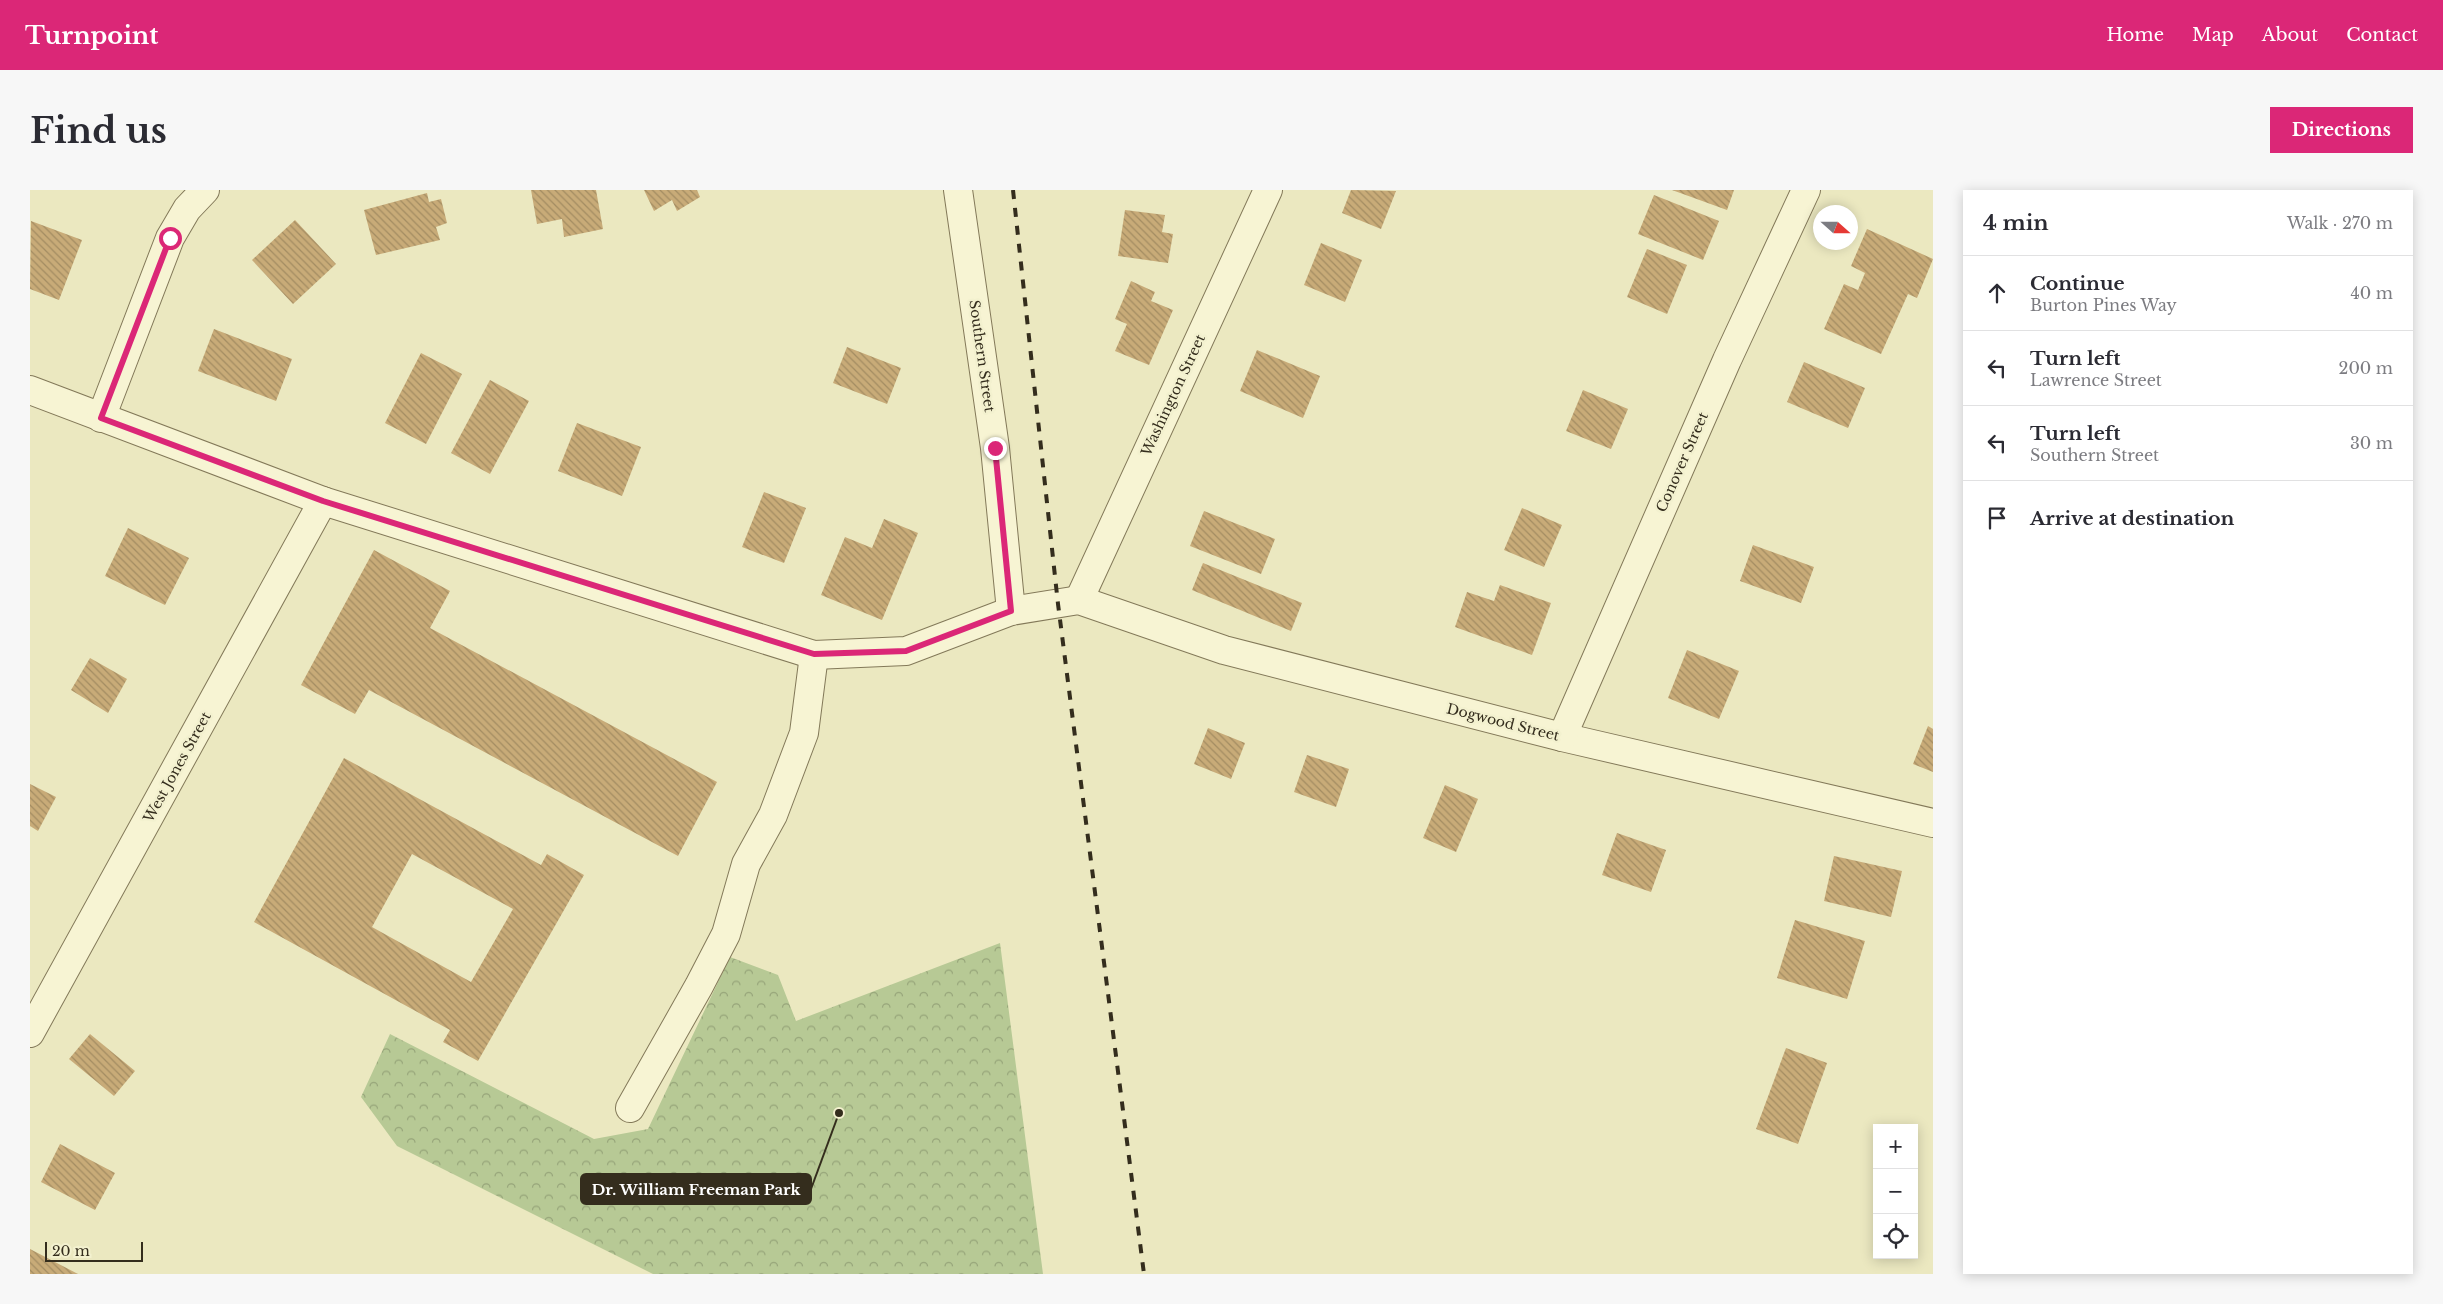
<!DOCTYPE html>
<meta charset="utf-8">
<style>
body{margin:0;font-family:"Libre Baskerville",serif;background:#f7f7f7;color:#2b2b33}
.controls{position:absolute;right:15px;bottom:15px;display:grid;overflow:hidden;border-radius:0px;box-shadow:0 2px 12px #0003}
.controls button{width:45px;height:45px;display:grid;place-items:center;padding:0;border:0;border-bottom:1px solid #e1e1e2;background:#fff;color:#2b2b33;font:25px sans-serif}
.compass{position:absolute;left:1783px;top:15px;width:45px;height:45px;border-radius:50%;background:#fff;box-shadow:0 2px 12px #0003;rotate:111deg}
.scale{position:absolute;left:15px;bottom:12px;width:98px;box-sizing:border-box;padding-left:5px;border:2px solid #342d1d;border-top:0;font-size:14px;line-height:18px;white-space:nowrap;color:#342d1d;-webkit-text-stroke:4px #f3f1cf;paint-order:stroke}
.stop{position:absolute;width:15px;height:15px;margin:-11px;border:4px solid #db2777;border-radius:50%;background:#fff}
.stop.end{background:#db2777;border-color:#fff;box-shadow:0 1px 5px #0008}
.list{margin:0;padding:0;list-style:none}
h2{display:flex;justify-content:space-between;align-items:center;height:65px;margin:0;padding:0 20px;font-size:21px}
h2 small{font-size:16px;font-weight:400;color:#7c7c81}
.list li{display:grid;grid-template-columns:32px 1fr auto;gap:15px;align-items:center;box-sizing:border-box;height:75px;padding:0 20px;border-top:1px solid #e1e1e2}
.list b{display:block;font-size:19px;white-space:nowrap}
.list p{margin:0;font-size:16px;white-space:nowrap;color:#7c7c81}
.list em{font-size:16px;font-style:normal;color:#7c7c81}
.icon{flex:none;width:28px;height:28px;fill:none;stroke:currentColor;stroke-width:2;stroke-linecap:round;stroke-linejoin:round}
.map{position:relative;flex:none;width:1903px;height:1084px;overflow:hidden;border-radius:0px}
header{display:flex;align-items:center;gap:30px;box-sizing:border-box;height:70px;padding:0 25px;background:#db2777;color:#fff}
header strong{font-size:24px}
nav{display:flex;gap:28px;margin-inline-start:auto;font-size:18px}
.intro{display:flex;align-items:center;justify-content:space-between;box-sizing:border-box;height:120px;padding:0 30px}
h1{margin:0;font-size:35px}
.button{padding:12px 22px;border-radius:0px;background:#db2777;color:#fff;font-size:18px;font-weight:700}
main{display:flex;gap:30px;padding:0 30px}
aside{flex:1;background:#fff;border-radius:0px;box-shadow:0 2px 12px #0003}
.map>svg:first-child{display:block}
.park{fill:url(#park-crowns)}
.building{fill:url(#building-back-hatch);fill-rule:evenodd}
.lines{fill:none;stroke-linecap:round;stroke-linejoin:round}
.minor-casing{stroke:#837959;stroke-width:30}
.minor{stroke:#f7f4d3;stroke-width:28}
.rail{stroke:#342d1d;stroke-width:4;stroke-dasharray:9 9;stroke-linecap:butt}
.route{stroke:#db2777;stroke-width:6}
.labels{text-anchor:middle;stroke-width:5;stroke-linejoin:round;paint-order:stroke}
.street-label{font-size:14px;fill:#342d1d;stroke:#f3f1cf}
.leader{fill:none;stroke:#342d1d;stroke-width:2}
.callout-dot{fill:#342d1d;stroke:#f3f1cf;stroke-width:2}
.callout{fill:#342d1d;stroke:#342d1d;stroke-width:2}
.callout-label{font-size:15px;text-anchor:middle;font-weight:bold;fill:#fff}
</style>
<header>
<strong>Turnpoint</strong>
<nav><a>Home</a><a>Map</a><a>About</a><a>Contact</a></nav>
</header>
<div class="intro"><h1>Find us</h1><a class="button">Directions</a></div>
<main>
<div class="map">
<svg width="1903" height="1084" viewBox="0 0 1903 1084">
<defs>
<pattern id="park-crowns" width="20" height="18" patternUnits="userSpaceOnUse" patternTransform="scale(1.25)"><rect width="20" height="18" fill="#b7c995"/><path d="M2 6a3 3 0 1 1 6 0M12 15a3 3 0 1 1 6 0" fill="none" stroke="#96a479"/></pattern>
<pattern id="building-back-hatch" width="6" height="6" patternUnits="userSpaceOnUse" patternTransform="scale(1.25)"><rect width="6" height="6" fill="#c8ab78"/><path d="M-1 5l2 2M0 0l6 6M5-1l2 2" fill="none" stroke="#a38c62"/></pattern>
</defs>
<rect width="100%" height="100%" fill="#ebe8c0"/>
<polygon class="park" points="970,753 1013,1084 623,1084 367,956 331,907 360,844 564,949 618,939 700,767 748,785 766,831"/>
<g class="building">
<polygon points="501,0 566,0 573,39 534,47 532,29 507,34"/>
<polygon points="614,0 667,0 670,7 647,21 642,10 624,21"/>
<polygon points="1321,0 1366,1 1351,39 1312,23"/>
<polygon points="1642,0 1704,0 1697,20"/>
<polygon points="397,3 399,12 411,9 417,33 406,37 410,50 346,65 334,20"/>
<polygon points="1624,5 1689,31 1673,70 1608,44"/>
<polygon points="1095,20 1135,25 1132,42 1143,44 1138,73 1088,66"/>
<polygon points="265,30 306,74 263,114 222,70"/>
<polygon points="1,31 52,50 29,110 0,99"/>
<polygon points="1837,39 1903,69 1887,108 1878,104 1851,164 1794,139 1814,94 1828,100 1835,83 1821,76"/>
<polygon points="1291,53 1332,70 1315,112 1274,95"/>
<polygon points="1617,59 1657,75 1637,124 1597,107"/>
<polygon points="1101,91 1125,102 1121,111 1143,120 1119,175 1085,161 1097,134 1085,129"/>
<polygon points="184,139 262,169 246,211 168,181"/>
<polygon points="817,157 871,178 857,214 803,193"/>
<polygon points="1227,160 1290,186 1273,228 1210,201"/>
<polygon points="391,163 432,184 396,254 355,233"/>
<polygon points="1774,172 1835,198 1818,238 1757,212"/>
<polygon points="460,190 499,211 460,284 421,263"/>
<polygon points="1553,200 1598,219 1581,259 1536,241"/>
<polygon points="547,233 611,257 592,306 528,281"/>
<polygon points="734,302 776,318 754,373 712,357"/>
<polygon points="1492,318 1532,335 1514,377 1474,360"/>
<polygon points="1174,321 1245,349 1231,384 1160,356"/>
<polygon points="854,329 888,343 852,430 791,405 815,347 842,358"/>
<polygon points="98,338 159,368 135,415 75,386"/>
<polygon points="1723,355 1784,377 1771,413 1710,391"/>
<polygon points="344,360 420,401 400,438 687,592 648,666 339,500 325,524 271,495"/>
<polygon points="1173,373 1272,413 1261,441 1162,400"/>
<polygon points="1470,395 1521,413 1502,465 1425,437 1437,402 1464,411"/>
<polygon points="1657,460 1709,481 1689,529 1638,508"/>
<polygon points="60,468 97,489 78,523 41,500"/>
<polygon points="1898,536 1903,539 1903,582 1883,574"/>
<polygon points="1178,538 1215,553 1201,589 1164,574"/>
<polygon points="1277,565 1319,579 1306,617 1264,602"/>
<path d="M314,568L511,675L517,664L554,685L448,871L413,852L420,840L224,732ZM382,664L483,719L441,792L342,737Z"/>
<polygon points="0,594 26,607 8,641 0,636"/>
<polygon points="1415,595 1448,609 1426,662 1393,648"/>
<polygon points="1587,643 1636,660 1621,702 1572,685"/>
<polygon points="1804,666 1872,681 1861,727 1794,711"/>
<polygon points="1765,730 1835,751 1817,809 1747,788"/>
<polygon points="60,844 105,881 84,906 39,869"/>
<polygon points="1756,858 1797,873 1768,954 1726,939"/>
<polygon points="30,954 85,983 65,1020 11,992"/>
<polygon points="0,1059 48,1084 0,1084"/>
</g>
<g class="lines">
<defs>
<g id="minor">
<polyline points="928,0 965,258 981,421"/>
<polyline points="0,200 293,311 784,465 876,461 981,421 1049,410 1194,460 1532,547 1903,633"/>
<polyline points="71,228 140,48 157,19 175,0"/>
<polyline points="1049,410 1238,0"/>
<polyline points="1532,547 1697,170 1776,0"/>
<polyline points="0,843 293,311"/>
<polyline points="600,918 669,796 696,744 716,674 743,625 774,543 784,465"/>
</g>
</defs>
<use href="#minor" class="minor-casing"/>
<use href="#minor" class="minor"/>
<polyline class="rail" points="983,0 1028,414 1114,1084"/>
</g>
<g class="lines">
<polyline class="route" points="140,48 71,228 293,311 784,464 876,461 981,421 965,258"/>
</g>
<g class="labels">
<g class="street-label">
<text transform="translate(952 166) rotate(82)" y="5">Southern Street</text>
<text transform="translate(1143 205) rotate(-65)" y="5">Washington Street</text>
<text transform="translate(1652 272) rotate(-66)" y="5">Conover Street</text>
<text transform="translate(1473 532) rotate(14)" y="5">Dogwood Street</text>
<text transform="translate(147 577) rotate(-61)" y="5">West Jones Street</text>
</g>
</g>
<path class="leader" d="M809 923L781 999"/>
<circle class="callout-dot" cx="809" cy="923" r="5"/>
<rect class="callout" x="551" y="984" width="230" height="30" rx="5"/>
<g class="callout-label">
<text x="666" y="1005">Dr. William Freeman Park</text>
</g>
</svg>
<div class="controls">
<button>+</button>
<button>−</button>
<button><svg class="icon" aria-label="locate" viewBox="0 0 24 24"><circle cx="12" cy="12" r="6"/><path d="M12 2v4M12 18v4M2 12h4M18 12h4"/></svg></button>
</div>
<svg class="compass" viewBox="-18 -18 36 36"><path d="M0-13l5 13h-10z" fill="#e53935"/><path d="M0 13l5-13h-10z" fill="#7c7c81"/></svg>
<div class="scale">20 m</div>
<div class="stop" style="left:140px;top:48px"></div>
<div class="stop end" style="left:965px;top:258px"></div>
</div>
<aside>
<h2>4 min<small>Walk · 270 m</small></h2>
<ul class="list">
<li><svg class="icon" aria-label="ahead" viewBox="0 0 24 24"><path d="M12 20V5M6 11l6-6 6 6"/></svg><div><b>Continue</b><p>Burton Pines Way</p></div><em>40 m</em></li>
<li><svg class="icon" aria-label="left" viewBox="0 0 24 24"><path d="M17 20v-9H6M10 6l-5 5 5 5"/></svg><div><b>Turn left</b><p>Lawrence Street</p></div><em>200 m</em></li>
<li><svg class="icon" aria-label="left" viewBox="0 0 24 24"><path d="M17 20v-9H6M10 6l-5 5 5 5"/></svg><div><b>Turn left</b><p>Southern Street</p></div><em>30 m</em></li>
<li><svg class="icon" aria-label="arrive" viewBox="0 0 24 24"><path d="M6 21V4h12l-3 4 3 4H6"/></svg><div><b>Arrive at destination</b></div></li>
</ul>
</aside>
</main>
